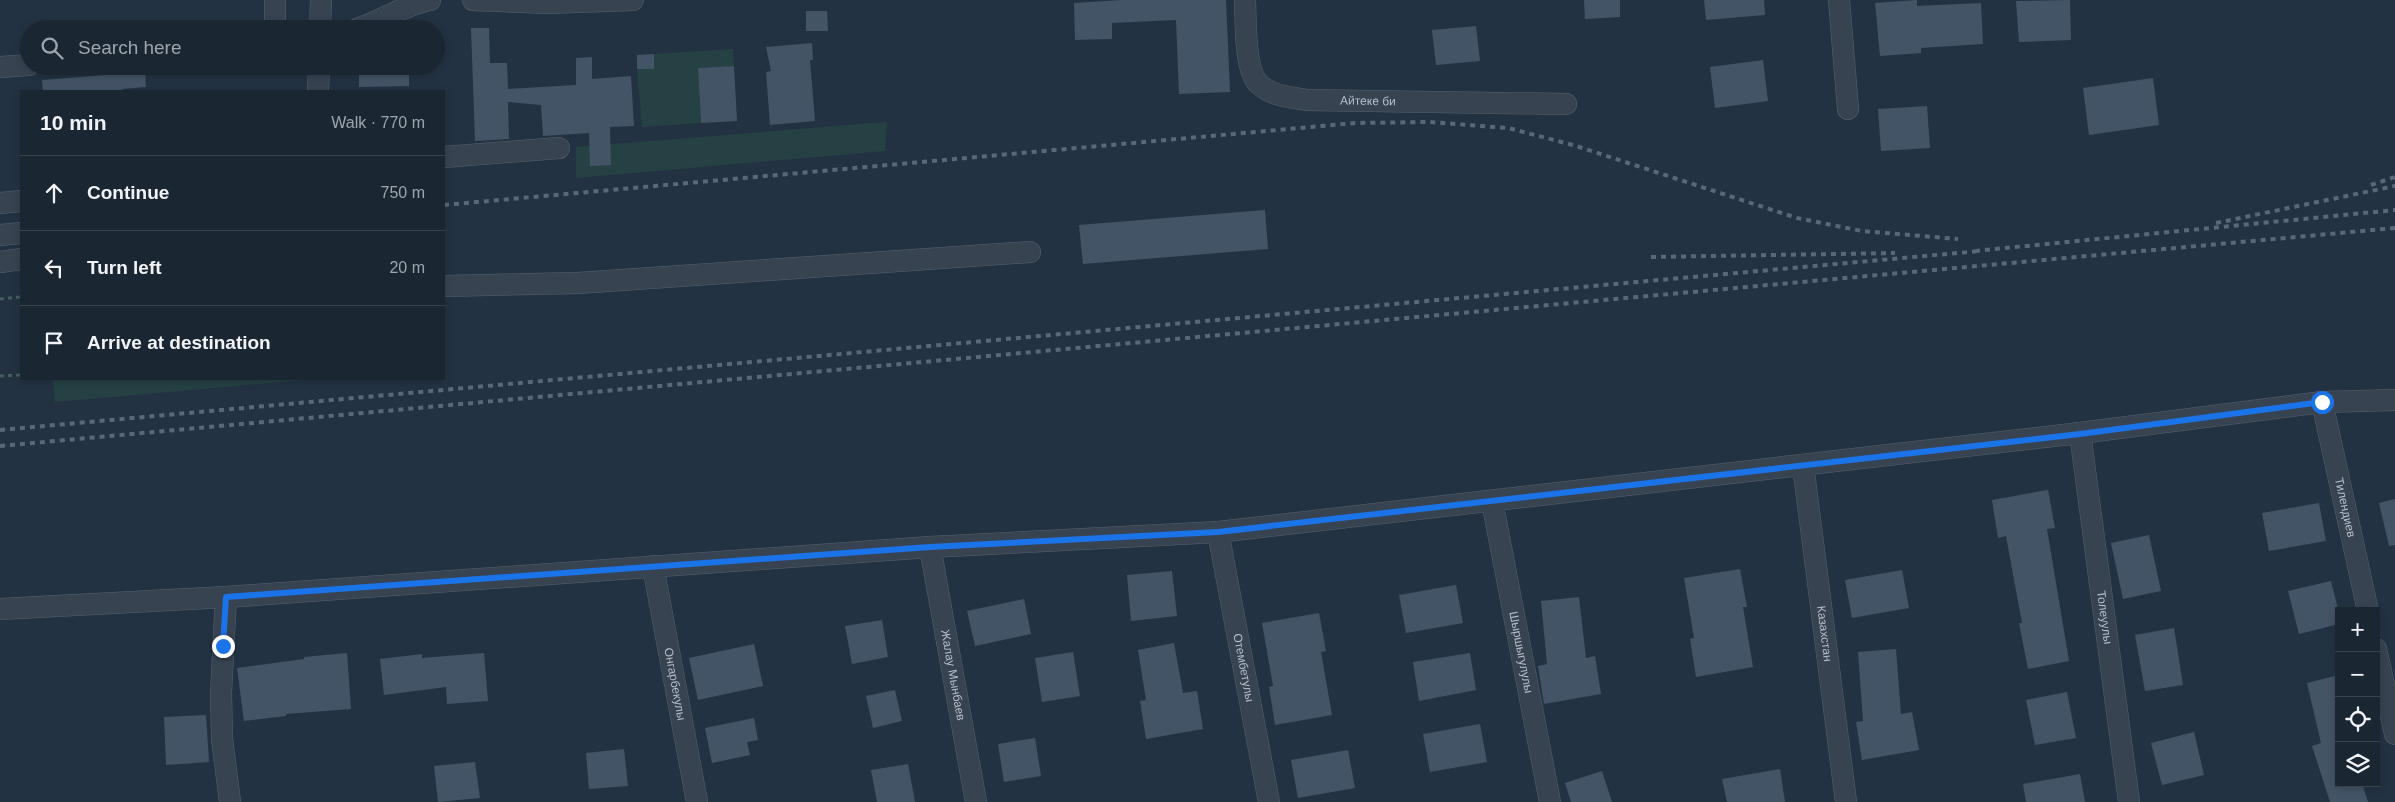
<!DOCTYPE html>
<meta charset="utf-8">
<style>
body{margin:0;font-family:Helvetica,sans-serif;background:#27323e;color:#f1f3f6}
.controls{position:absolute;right:15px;bottom:15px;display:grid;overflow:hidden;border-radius:0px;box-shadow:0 2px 8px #0003}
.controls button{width:45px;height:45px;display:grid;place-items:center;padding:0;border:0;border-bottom:1px solid #38434d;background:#1a2632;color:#f1f3f6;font:25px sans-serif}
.stop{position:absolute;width:15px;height:15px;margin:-11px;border:4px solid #1a73e8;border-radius:50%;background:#fff}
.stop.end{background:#1a73e8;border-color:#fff;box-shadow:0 1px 5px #0008}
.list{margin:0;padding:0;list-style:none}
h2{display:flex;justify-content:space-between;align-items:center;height:65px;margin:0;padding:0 20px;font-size:21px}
h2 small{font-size:16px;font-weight:400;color:#9fa5ac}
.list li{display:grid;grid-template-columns:32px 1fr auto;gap:15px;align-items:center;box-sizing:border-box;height:75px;padding:0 20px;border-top:1px solid #38434d}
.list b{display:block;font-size:19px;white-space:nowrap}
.list em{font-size:16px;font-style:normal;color:#9fa5ac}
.icon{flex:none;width:28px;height:28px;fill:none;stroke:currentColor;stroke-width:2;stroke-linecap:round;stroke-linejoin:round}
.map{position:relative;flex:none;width:2395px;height:802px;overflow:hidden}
.search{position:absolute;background:#1a2632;box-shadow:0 2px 8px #0003;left:20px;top:20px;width:425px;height:55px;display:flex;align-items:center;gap:12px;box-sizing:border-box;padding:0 18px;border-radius:28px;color:#9fa5ac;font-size:19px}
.panel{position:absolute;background:#1a2632;box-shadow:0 2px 8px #0003;left:20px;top:90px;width:425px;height:290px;border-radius:0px}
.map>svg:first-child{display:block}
.green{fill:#254143}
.building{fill:#445467}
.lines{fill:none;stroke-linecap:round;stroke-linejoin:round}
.minor-casing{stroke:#56616f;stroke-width:22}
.path{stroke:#445e60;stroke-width:3;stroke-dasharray:4 4;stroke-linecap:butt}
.minor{stroke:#384352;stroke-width:21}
.rail{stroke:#596879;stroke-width:4;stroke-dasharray:5 5;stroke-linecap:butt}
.route{stroke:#1a73e8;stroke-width:6}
.labels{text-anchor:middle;stroke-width:4;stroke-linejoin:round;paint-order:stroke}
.street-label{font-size:12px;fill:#b5becc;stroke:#1d2837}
</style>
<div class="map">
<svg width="2395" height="802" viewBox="0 0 2395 802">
<rect width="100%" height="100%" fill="#233243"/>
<g class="green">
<polygon points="733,49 734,66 698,68 701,123 642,127 637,69 654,69 654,54"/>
<polygon points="887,122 885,151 576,178 576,147"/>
<polygon points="53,379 316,379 55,402"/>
</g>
<g class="building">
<polygon points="1121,0 1226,0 1230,92 1179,94 1176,20 1112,23 1112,39 1075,40 1074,3"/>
<polygon points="1584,0 1620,0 1620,17 1585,19"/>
<polygon points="1704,0 1764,0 1765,15 1706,20"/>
<polygon points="1917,0 1917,6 1981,3 1983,44 1921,48 1921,53 1880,56 1875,3"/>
<polygon points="2070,0 2071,40 2019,42 2016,1"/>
<polygon points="806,11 827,11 828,31 806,31"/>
<polygon points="1476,26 1480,61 1436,65 1432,30"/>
<polygon points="471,28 489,28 490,63 507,63 508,89 576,85 576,58 592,57 592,79 631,76 634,126 610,127 611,165 590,166 589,133 543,136 541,105 508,102 509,139 475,141"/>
<polygon points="812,43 813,60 810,60 815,121 770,125 766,72 771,71 766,47"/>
<polygon points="654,54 654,69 637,69 637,55"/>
<polygon points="1763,60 1768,101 1715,108 1710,67"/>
<polygon points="359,66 409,66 409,86 359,87"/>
<polygon points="734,66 737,121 701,123 698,68"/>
<polygon points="145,72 146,87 122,89 122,91 43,91 42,80"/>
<polygon points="2153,78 2159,125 2089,135 2083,88"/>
<polygon points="1927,106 1930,148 1881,151 1878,109"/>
<polygon points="1265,210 1268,249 1083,264 1079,225"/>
<polygon points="2048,490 2055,528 2047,529 2069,661 2028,669 2019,623 2022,623 2006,536 1998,538 1992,500"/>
<polygon points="2395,499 2395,545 2389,546 2379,503"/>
<polygon points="2319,503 2326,541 2269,551 2262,513"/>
<polygon points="2149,535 2161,591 2123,599 2111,543"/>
<polygon points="1740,569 1747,607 1743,607 1753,667 1696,677 1690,639 1694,638 1684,578"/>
<polygon points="1902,570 1909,608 1852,618 1845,580"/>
<polygon points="1172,571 1177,616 1131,621 1127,575"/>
<polygon points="2331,581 2339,613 2339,624 2299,634 2288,591"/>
<polygon points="1456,585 1463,623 1406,633 1399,595"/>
<polygon points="1579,597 1586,658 1595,656 1601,694 1544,704 1538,666 1547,664 1541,601"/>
<polygon points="1024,599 1031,634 975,646 967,611"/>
<polygon points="1319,613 1326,651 1321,652 1332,715 1275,725 1269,687 1273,686 1262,623"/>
<polygon points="882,620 888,657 852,664 845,626"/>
<polygon points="2174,628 2183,685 2145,691 2135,635"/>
<polygon points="1174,643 1183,693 1197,691 1203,729 1146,739 1140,701 1146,700 1138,650"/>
<polygon points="754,644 763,686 698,700 689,658"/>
<polygon points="1896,649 1901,714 1912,712 1919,750 1862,760 1856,722 1863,721 1858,652"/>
<polygon points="1073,652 1080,696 1042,702 1035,658"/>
<polygon points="347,653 351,709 286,714 286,716 244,721 237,668 304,659 304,657"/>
<polygon points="484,653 488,701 447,704 446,687 384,695 380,659 422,654 422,658"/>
<polygon points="1470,653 1476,690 1419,701 1413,662"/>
<polygon points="2339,675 2339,783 2362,783 2368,802 2330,802 2312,746 2321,743 2307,683"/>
<polygon points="895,690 902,721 873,728 866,696"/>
<polygon points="2067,692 2076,738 2035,745 2026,700"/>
<polygon points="206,715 209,762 166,765 164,717"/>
<polygon points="754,718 758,740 747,742 750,755 712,763 705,728"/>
<polygon points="1480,724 1487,762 1430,772 1423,734"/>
<polygon points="2194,732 2204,775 2162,785 2151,743"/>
<polygon points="1035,738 1041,776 1004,782 998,744"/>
<polygon points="624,749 628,786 589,789 586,753"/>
<polygon points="1348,750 1355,788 1298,798 1291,760"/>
<polygon points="475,762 480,798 438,802 434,766"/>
<polygon points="908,764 915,802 877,802 871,770"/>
<polygon points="1780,769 1785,802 1727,802 1722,779"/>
<polygon points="1602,771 1612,802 1571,802 1565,783"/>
<polygon points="2080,774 2085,802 2026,802 2023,784"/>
</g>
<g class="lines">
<defs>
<g id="minor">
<polyline points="473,0 548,3 633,0"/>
<path id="s1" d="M1245,0C1246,20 1244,71 1259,84C1271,96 1291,97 1307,100L1566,104"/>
<polyline points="1839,0 1848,109"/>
<polyline points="275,29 275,0"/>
<polyline points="320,29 321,0"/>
<path d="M357,29C382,21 404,5 430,0"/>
<polyline points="0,67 29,65"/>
<polyline points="318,91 319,66"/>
<polyline points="444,157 559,148"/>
<polyline points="0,203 21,201"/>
<polyline points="0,235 21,233"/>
<polyline points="0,262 21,259"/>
<polyline points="444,286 578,283 1030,252"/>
<path id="s2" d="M2322,402L2368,611"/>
<path id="s3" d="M2080,433L2129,802"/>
<path id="s4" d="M1803,465L1846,802"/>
<path id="s5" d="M1492,501L1550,802"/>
<path id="s6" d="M1218,532L1269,802"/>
<path id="s7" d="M930,547L976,802"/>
<path id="s8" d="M653,566L697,802"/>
<polyline points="226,597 221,693 222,739 230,802"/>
<polyline points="0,609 226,597 930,547 1218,532 2080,433 2322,402 2395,400"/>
<polyline points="2376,649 2395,734"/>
</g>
</defs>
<use href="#minor" class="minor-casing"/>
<g class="path">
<polyline points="0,299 21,297"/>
<polyline points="0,376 21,375"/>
</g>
<use href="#minor" class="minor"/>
<g class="rail">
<polyline points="2371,185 2395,177"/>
<polyline points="444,205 1355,123 1429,122 1508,128 1573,145 1797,218 1862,231 1958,239"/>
<polyline points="2216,223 2395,186"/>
<polyline points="1975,251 2395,210"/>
<polyline points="1651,257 1895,253"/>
<polyline points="0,430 1980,251"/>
<polyline points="0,446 2395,228"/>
</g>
</g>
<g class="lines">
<polyline class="route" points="223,646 226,597 930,547 1218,532 2080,434 2322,402"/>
</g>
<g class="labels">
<g class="street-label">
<text dy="4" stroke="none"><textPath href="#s1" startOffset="199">Айтеке би</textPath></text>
<text dy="4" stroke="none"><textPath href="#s2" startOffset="108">Тилендиев</textPath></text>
<text dy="4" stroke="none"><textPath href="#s3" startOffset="186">Толеуулы</textPath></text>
<text dy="4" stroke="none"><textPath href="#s4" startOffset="170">Казахстан</textPath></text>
<text dy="4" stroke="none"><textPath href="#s5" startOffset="154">Шыршыгулулы</textPath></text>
<text dy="4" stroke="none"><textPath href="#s6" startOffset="138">Отембетулы</textPath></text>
<text dy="4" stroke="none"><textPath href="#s7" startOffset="130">Жалау Мынбаев</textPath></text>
<text dy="4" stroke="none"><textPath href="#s8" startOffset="120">Онгарбекулы</textPath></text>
</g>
</g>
</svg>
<div class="controls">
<button>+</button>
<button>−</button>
<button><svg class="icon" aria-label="locate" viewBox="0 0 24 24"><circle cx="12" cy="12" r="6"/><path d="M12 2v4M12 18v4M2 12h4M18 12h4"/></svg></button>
<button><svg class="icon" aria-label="layers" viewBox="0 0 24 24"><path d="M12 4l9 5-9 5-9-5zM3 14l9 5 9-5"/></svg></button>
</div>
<div class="stop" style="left:2322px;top:402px"></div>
<div class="stop end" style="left:223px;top:646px"></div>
<div class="search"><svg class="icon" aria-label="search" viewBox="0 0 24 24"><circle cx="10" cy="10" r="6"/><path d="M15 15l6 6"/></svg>Search here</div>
<section class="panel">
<h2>10 min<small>Walk · 770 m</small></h2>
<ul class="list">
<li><svg class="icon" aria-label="ahead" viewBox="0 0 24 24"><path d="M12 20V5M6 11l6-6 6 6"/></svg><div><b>Continue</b></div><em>750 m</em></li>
<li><svg class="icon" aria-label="left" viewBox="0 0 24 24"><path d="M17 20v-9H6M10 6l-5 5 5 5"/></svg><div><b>Turn left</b></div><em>20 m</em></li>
<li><svg class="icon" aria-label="arrive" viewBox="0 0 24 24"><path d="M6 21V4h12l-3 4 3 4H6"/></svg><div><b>Arrive at destination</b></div></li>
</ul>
</section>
</div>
